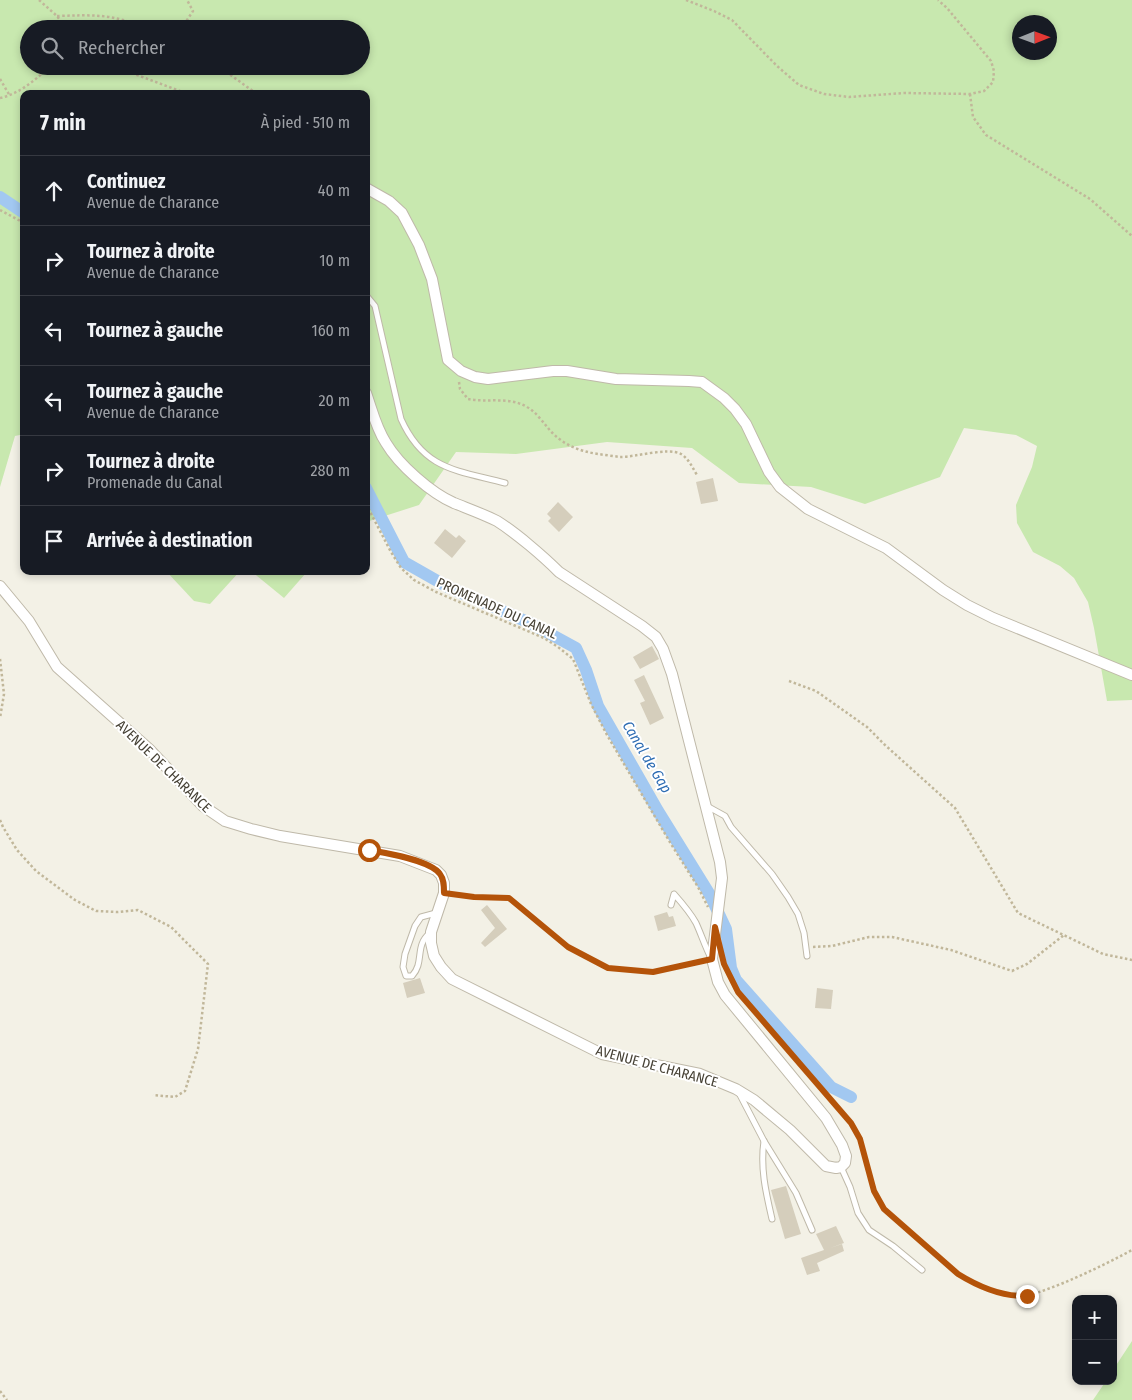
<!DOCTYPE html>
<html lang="fr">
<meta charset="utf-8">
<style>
body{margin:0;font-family:"Fira Sans Condensed",sans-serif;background:#20242c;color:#f1f3f6}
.controls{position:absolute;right:15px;bottom:15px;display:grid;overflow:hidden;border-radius:10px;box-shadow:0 2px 8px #0003}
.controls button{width:45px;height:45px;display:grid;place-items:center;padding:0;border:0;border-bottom:1px solid #363941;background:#171b24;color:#f1f3f6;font:25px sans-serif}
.compass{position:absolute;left:1012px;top:15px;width:45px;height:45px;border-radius:50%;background:#171b24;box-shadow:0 2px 8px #0003;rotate:89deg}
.stop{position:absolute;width:15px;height:15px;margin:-11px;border:4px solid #b45309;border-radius:50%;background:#fff}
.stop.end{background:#b45309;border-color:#fff;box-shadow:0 1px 5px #0008}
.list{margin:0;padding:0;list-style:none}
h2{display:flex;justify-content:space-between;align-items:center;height:65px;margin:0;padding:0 20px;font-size:21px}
h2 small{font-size:16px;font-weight:400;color:#9ea1a6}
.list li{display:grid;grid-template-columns:32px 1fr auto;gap:15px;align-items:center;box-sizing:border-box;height:70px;padding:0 20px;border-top:1px solid #363941}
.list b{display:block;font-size:19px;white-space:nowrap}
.list p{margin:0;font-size:16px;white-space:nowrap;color:#9ea1a6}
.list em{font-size:16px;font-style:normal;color:#9ea1a6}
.icon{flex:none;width:28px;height:28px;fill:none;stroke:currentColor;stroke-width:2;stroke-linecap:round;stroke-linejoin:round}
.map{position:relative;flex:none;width:1132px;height:1400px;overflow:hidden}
.search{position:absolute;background:#171b24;box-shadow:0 2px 8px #0003;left:20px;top:20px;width:350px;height:55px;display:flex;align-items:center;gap:12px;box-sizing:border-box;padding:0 18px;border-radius:28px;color:#9ea1a6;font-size:19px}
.panel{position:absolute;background:#171b24;box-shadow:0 2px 8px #0003;left:20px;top:90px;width:350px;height:485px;border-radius:10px}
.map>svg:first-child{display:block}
.green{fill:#c8e8af;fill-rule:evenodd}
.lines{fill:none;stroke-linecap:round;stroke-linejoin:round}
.canal{stroke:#a2c8f1;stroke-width:12}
.building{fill:#d5cebc}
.service-casing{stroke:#bfb9a9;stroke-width:7}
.minor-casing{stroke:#bfb9a9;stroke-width:12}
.path{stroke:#c1b79a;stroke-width:2.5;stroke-dasharray:2.5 2.5;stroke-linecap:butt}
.service{stroke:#fff;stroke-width:5}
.minor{stroke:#fff;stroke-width:10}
.route{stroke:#b45309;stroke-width:6}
.labels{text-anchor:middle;stroke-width:4;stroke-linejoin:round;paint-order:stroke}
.street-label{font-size:14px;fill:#464135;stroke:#fff}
.water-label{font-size:15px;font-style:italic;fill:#2e6db3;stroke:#fff}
</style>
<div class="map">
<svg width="1132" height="1400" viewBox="0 0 1132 1400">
<rect width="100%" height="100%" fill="#f3f1e6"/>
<g class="green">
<path d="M0,0H1132V700L1107,701L1094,628L1088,602L1074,578L1060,566L1033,552L1017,523L1016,505L1032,467L1037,446L1016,435L964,428L940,477L865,504L811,487L739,483L692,448L607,442L516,454L456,452L419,505L366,522V94H24V434L15,436L0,487ZM1020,22H1050V52H1020ZM29,29H361V66H29Z"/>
<polygon points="166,571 240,571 210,604 194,601"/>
<polygon points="251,571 304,571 306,573 284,598"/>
<polygon points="1132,1341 1132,1400 1093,1400 1106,1381 1113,1381 1113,1370"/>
</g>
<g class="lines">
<g class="canal">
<polyline points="0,197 24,213"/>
<polyline points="366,488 404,562 448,587 532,624 576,648 586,670 598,706 658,811 710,895 726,929 731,968 736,980 831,1087 851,1097"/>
</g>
</g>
<g class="building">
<polygon points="713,478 718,501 701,504 696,482"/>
<polygon points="558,502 573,517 559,532 548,521 551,518 547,514"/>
<polygon points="445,529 456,538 459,535 466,541 452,558 434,543"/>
<polygon points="652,646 659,659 640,669 633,657"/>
<polygon points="644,675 664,718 650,725 640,703 645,701 634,680"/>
<polygon points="487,905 507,929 485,947 481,943 495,928 481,910"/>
<polygon points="667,912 669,917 673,916 676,926 658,931 654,916"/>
<polygon points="420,978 425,993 407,998 403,983"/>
<polygon points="817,988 833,990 831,1009 815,1008"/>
<polygon points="786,1186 801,1234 785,1239 771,1190"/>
<polygon points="836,1226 844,1243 830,1248 842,1244 844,1251 817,1263 820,1271 807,1275 801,1258 824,1250 816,1234"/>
</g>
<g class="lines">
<defs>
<g id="service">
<path d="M366,295L375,306L401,419C424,470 456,470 505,483"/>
<polyline points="705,805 725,816 731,827 772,874 788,897 798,914 804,933 807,956"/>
<path d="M671,905L674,894C682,903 690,912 696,923C701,934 705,946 710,956"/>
<path d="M430,933C414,946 425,962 412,976H406L403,967L405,954L415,926L421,917L436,913"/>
<polyline points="739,1093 764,1141 796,1193 812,1230"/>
<path d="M764,1141C760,1168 766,1193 772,1219"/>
<polyline points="841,1167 850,1187 858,1213 869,1230 893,1246 922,1270"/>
</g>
<g id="minor">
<polyline points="366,188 389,201 402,213 419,245 432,279 448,360 461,371 475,377 488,379 553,371 567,371 616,379 689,381 702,382 724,398 735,409 746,424 769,472 780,487 808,509 886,548 943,590 967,605 993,618 1132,675"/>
<path d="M0,586L29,621L57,667L149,749L203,806L225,821L251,829L280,836L400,856L436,870L441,875L444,883V893L431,932V943L434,956L441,967L452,979L602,1054L700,1074L736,1089L754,1100L790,1130L826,1166L836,1168L841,1167L845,1163L846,1156L842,1145L826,1118L725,995L718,982L712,959L722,878L720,862L672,674L663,649L656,637L642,626L559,572C543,556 516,533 497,521C483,514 469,509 454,503C431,493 399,465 386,443C376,428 372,410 366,393"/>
</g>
</defs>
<use href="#service" class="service-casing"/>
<use href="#minor" class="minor-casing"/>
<g class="path">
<polyline points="39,0 57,16 66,29"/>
<polyline points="686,0 714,11 732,20 777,66 799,85 824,94 849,97 904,93 970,94 984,91 993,82 994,71 991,61 947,8 938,0"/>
<path d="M57,16C90,15 115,13 145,29"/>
<polyline points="181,29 193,11 187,0"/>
<polyline points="218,66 257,94"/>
<polyline points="47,70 86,69 129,72 188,94"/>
<polyline points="0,79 10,96"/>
<polyline points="970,94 973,117 986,135 1090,199 1132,236"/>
<path d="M0,98C19,94 37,79 50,66"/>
<polyline points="0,210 24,223"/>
<path d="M459,382L460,389L468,399C487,403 509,396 527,407C536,412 542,421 548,428C561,444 578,451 598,454C605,455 613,456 620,457C636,457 668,447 681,454C689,459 692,467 697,475"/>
<polyline points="366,504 391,552 401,568 414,580 436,592 544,638 558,647 573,659 591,704 607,735 671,844 698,887 708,907"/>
<polyline points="0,659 4,694 0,718"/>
<polyline points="789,681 816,691 867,727 885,745 955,808 1018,913 1103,954 1132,960"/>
<polyline points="0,820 3,827 17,850 36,871 75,900 96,911 118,912 138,910 171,927 208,964 198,1049 185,1091 175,1097 153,1095"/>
<polyline points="455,894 474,897 509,898 568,947 608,968 653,972 702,961"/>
<polyline points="813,947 832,946 869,937 892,937 951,950 1012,971 1027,964 1064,935"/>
<polyline points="728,974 738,991"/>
<path d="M744,999L851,1123L860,1139L874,1191L884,1209L958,1274C976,1285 998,1296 1019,1296C1032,1296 1044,1290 1056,1286C1083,1275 1106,1264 1132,1250"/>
<polyline points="0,1391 7,1400"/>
</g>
<use href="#service" class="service"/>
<use href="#minor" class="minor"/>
</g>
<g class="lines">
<path class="route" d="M369,850C386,853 430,860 440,874C444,879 444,886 444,893L474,897L509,898L568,947L608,968L653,972L712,959L715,927L724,964L738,992L851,1123L860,1139L874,1191L884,1209L958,1274C979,1287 1002,1297 1027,1296"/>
</g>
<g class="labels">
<g class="street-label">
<text transform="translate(497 608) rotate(24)" y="5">PROMENADE DU CANAL</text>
<text transform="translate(164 766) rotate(44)" y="5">AVENUE DE CHARANCE</text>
<text transform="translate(657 1066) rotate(15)" y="5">AVENUE DE CHARANCE</text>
</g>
<g class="water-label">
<text transform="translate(647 757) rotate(59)" y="5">Canal de Gap</text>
</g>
</g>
</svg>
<div class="controls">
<button>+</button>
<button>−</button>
</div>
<svg class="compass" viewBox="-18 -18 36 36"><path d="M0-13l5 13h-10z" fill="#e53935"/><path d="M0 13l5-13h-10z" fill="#9ea1a6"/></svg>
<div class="stop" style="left:369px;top:850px"></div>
<div class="stop end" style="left:1027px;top:1296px"></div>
<div class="search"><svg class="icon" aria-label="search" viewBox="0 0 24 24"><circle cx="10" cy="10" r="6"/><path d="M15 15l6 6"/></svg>Rechercher</div>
<section class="panel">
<h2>7 min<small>À pied · 510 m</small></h2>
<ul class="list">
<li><svg class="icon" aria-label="ahead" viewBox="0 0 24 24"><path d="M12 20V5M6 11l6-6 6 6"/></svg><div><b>Continuez</b><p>Avenue de Charance</p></div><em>40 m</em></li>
<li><svg class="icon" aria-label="right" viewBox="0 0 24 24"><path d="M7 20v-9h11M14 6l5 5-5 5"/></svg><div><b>Tournez à droite</b><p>Avenue de Charance</p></div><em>10 m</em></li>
<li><svg class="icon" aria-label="left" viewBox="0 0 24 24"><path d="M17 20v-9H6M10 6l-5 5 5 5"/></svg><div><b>Tournez à gauche</b></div><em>160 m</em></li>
<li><svg class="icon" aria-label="left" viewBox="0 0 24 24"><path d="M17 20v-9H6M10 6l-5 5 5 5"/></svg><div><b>Tournez à gauche</b><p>Avenue de Charance</p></div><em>20 m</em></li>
<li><svg class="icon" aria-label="right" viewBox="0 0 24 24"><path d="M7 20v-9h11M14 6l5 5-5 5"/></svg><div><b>Tournez à droite</b><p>Promenade du Canal</p></div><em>280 m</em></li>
<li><svg class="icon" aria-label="arrive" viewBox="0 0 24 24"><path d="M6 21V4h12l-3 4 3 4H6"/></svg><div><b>Arrivée à destination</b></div></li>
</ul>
</section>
</div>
